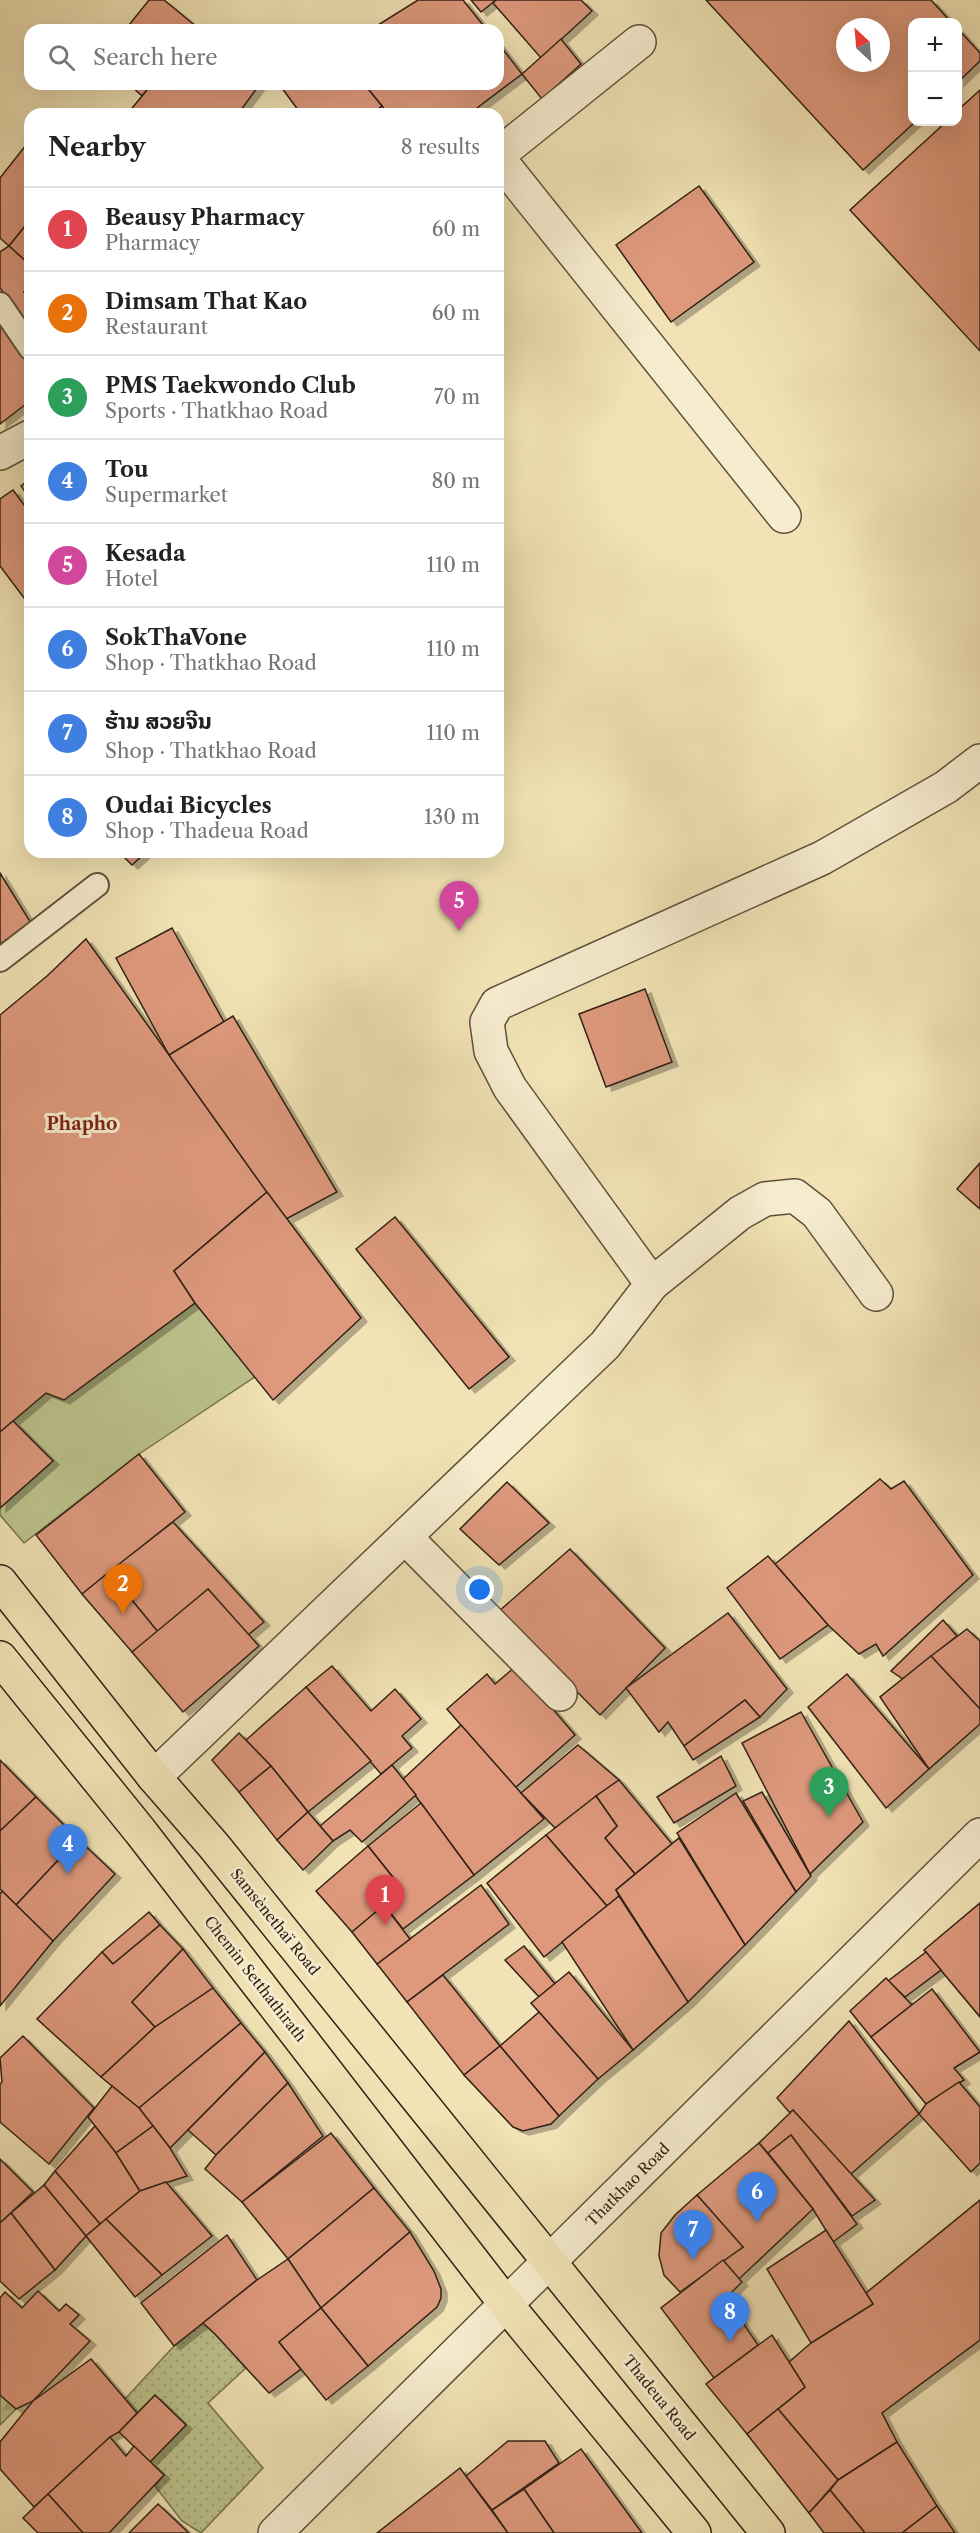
<!DOCTYPE html>
<meta charset="utf-8">
<style>
body{margin:0;font-family:"Libre Caslon Text","Noto Sans Lao",serif;background:#f6f6f6;color:#222}
.controls{position:absolute;right:18px;top:18px;display:grid;overflow:hidden;border-radius:12px;box-shadow:0 6px 24px #0002}
.controls button{width:54px;height:54px;display:grid;place-items:center;padding:0;border:0;border-bottom:2px solid #e0e0e0;background:#fff;color:#222;font:30px sans-serif}
.compass{position:absolute;left:836px;top:18px;width:54px;height:54px;border-radius:50%;background:#fff;box-shadow:0 6px 24px #0002;rotate:334deg}
.you{position:absolute;left:480px;top:1590px;width:21px;height:21px;margin:-15px;border:4px solid #fff;border-radius:50%;background:#1a73e8;box-shadow:0 0 0 9px #1a73e833}
.badge{display:grid;place-items:center;width:39px;height:39px;border-radius:50%;background:#8f2418;color:#fff;font-size:20px;font-weight:700}
.pin{position:absolute;translate:-50% -50px;filter:drop-shadow(0 2px 3px #0008)}
.pin::after{content:'';position:absolute;top:32px;width:21px;height:18px;background:inherit;clip-path:polygon(0 0,100% 0,50% 100%)}
.list{margin:0;padding:0;list-style:none}
h2{display:flex;justify-content:space-between;align-items:center;height:78px;margin:0;padding:0 24px;font-size:26px}
h2 small{font-size:20px;font-weight:400;color:#767676}
.list li{display:grid;grid-template-columns:39px 1fr auto;gap:18px;align-items:center;box-sizing:border-box;height:84px;padding:0 24px;border-top:2px solid #e0e0e0}
.list b{display:block;font-size:22px;white-space:nowrap}
.list p{margin:0;font-size:20px;white-space:nowrap;color:#767676}
.list em{font-size:20px;font-style:normal;color:#767676}
.icon{flex:none;width:33px;height:33px;fill:none;stroke:currentColor;stroke-width:2;stroke-linecap:round;stroke-linejoin:round}
.map{position:relative;flex:none;width:980px;height:2533px;overflow:hidden}
.search{position:absolute;background:#fff;box-shadow:0 6px 24px #0002;left:24px;top:24px;width:480px;height:66px;display:flex;align-items:center;gap:15px;box-sizing:border-box;padding:0 21px;border-radius:18px;color:#767676;font-size:22px}
.panel{position:absolute;background:#fff;box-shadow:0 6px 24px #0002;left:24px;top:108px;width:480px;height:750px;border-radius:18px}
.map>svg:first-child{display:block}
.grass{fill:#bcc38c;stroke:#767250;stroke-width:1.5}
.forest{fill:url(#forest-firs);stroke:#767250;stroke-width:1.5}
.park{fill:url(#park-dots);stroke:#767250;stroke-width:1.5}
.building{fill:#de997d;stroke:#302014;stroke-width:1.5;fill-rule:evenodd;filter:url(#shadow)}
.lines{fill:none;stroke-linecap:round;stroke-linejoin:round}
.service-casing{stroke:#60513c;stroke-width:26}
.minor-casing{stroke:#60513c;stroke-width:36}
.tertiary-casing{stroke:#60513c;stroke-width:36}
.primary-casing{stroke:#302014;stroke-width:36}
.service{stroke:#f6edcf;stroke-width:22}
.minor{stroke:#f6edcf;stroke-width:33}
.tertiary{stroke:#f6edcf;stroke-width:33}
.primary{stroke:#f1e3b5;stroke-width:33}
.labels{text-anchor:middle;stroke-width:6;stroke-linejoin:round;paint-order:stroke}
.street-label{font-size:15px;fill:#302014;stroke:#f6edcf}
.quarter-label{font-size:18px;font-weight:bold;fill:#7a1f14;stroke:#f6edcf}
</style>
<div class="map">
<svg width="980" height="2533" viewBox="0 0 980 2533">
<defs>
<pattern id="forest-firs" width="22" height="20" patternUnits="userSpaceOnUse" patternTransform="scale(1.5)"><rect width="22" height="20" fill="#bcc38c"/><path d="M5 1l3.5 6h-7zM16 11l3.5 6h-7z" fill="#a2a778"/></pattern>
<pattern id="park-dots" width="8" height="8" patternUnits="userSpaceOnUse" patternTransform="scale(1.5)"><rect width="8" height="8" fill="#bcc38c"/><path d="M2 2h.1M6 6h.1" fill="none" stroke="#a2a778" stroke-width="1.8" stroke-linecap="round"/></pattern>
<filter id="shadow"><feDropShadow dx="6" dy="4" stdDeviation="0" flood-color="#0004"/></filter>
</defs>
<rect width="100%" height="100%" fill="#f1e3b5"/>
<filter id="stains"><feTurbulence type="fractalNoise" baseFrequency=".00333" numOctaves="4"/><feColorMatrix values="0 0 0 0 .2 0 0 0 0 .09 0 0 0 0 .02 0 0 0 .5 -.17"/></filter>
<radialGradient id="worn" r=".72"><stop offset=".6" stop-color="#630" stop-opacity="0"/><stop offset="1" stop-color="#630" stop-opacity=".3"/></radialGradient>
<polygon class="grass" points="195,1303 256,1376 139,1454 24,1543 0,1515 0,1508 53,1461 13,1421 46,1393 64,1400"/>
<polygon class="forest" points="0,2395 16,2409 0,2425"/>
<polygon class="park" points="203,2323 215,2334 246,2368 208,2403 263,2468 201,2533 182,2521 155,2486 164,2475 150,2462 186,2425 155,2395 137,2413 125,2399 174,2346"/>
<g class="building">
<polygon points="149,0 164,0 198,28 125,30"/>
<polygon points="418,0 463,0 487,30 370,30"/>
<polygon points="471,0 496,0 481,12"/>
<polygon points="496,0 581,0 592,11 541,58 493,3"/>
<path d="M706,0H931L951,22H912V122H915L863,170ZM845,27H881V63H845Z"/>
<polygon points="958,29 980,53 980,61 958,82"/>
<polygon points="561,39 581,64 542,99 522,74"/>
<polygon points="498,43 522,74 469,114 388,114 364,84 498,84"/>
<polygon points="129,84 152,84 142,96"/>
<polygon points="152,84 260,84 238,114 130,114 128,113"/>
<polygon points="279,84 364,84 382,106 372,114 301,114"/>
<polygon points="980,90 980,351 850,210 946,122 958,122 958,110"/>
<polygon points="382,106 388,114 372,114"/>
<polygon points="30,140 30,220 9,246 0,238 0,178"/>
<polygon points="699,186 754,262 671,322 616,245"/>
<polygon points="30,220 30,265 9,246"/>
<polygon points="9,246 30,265 30,282 24,292 30,297 30,329 0,288 0,252"/>
<polygon points="30,282 30,297 24,292"/>
<polygon points="0,316 30,360 30,401 0,424"/>
<polygon points="30,479 30,499 21,486"/>
<polygon points="13,490 30,513 30,606 0,566 0,499"/>
<polygon points="119,852 146,852 132,865"/>
<polygon points="0,873 31,923 0,944"/>
<polygon points="172,928 224,1022 169,1055 116,958"/>
<polygon points="86,939 267,1192 174,1271 195,1303 64,1400 46,1393 0,1432 0,1015 47,976"/>
<polygon points="645,989 672,1062 606,1087 579,1014"/>
<polygon points="233,1016 337,1192 286,1219 169,1055"/>
<polygon points="980,1163 980,1209 957,1189"/>
<polygon points="267,1192 361,1318 273,1400 195,1303 174,1271"/>
<polygon points="395,1217 509,1357 469,1389 356,1249"/>
<polygon points="13,1421 53,1461 0,1508 0,1432"/>
<polygon points="139,1454 185,1512 82,1594 36,1535"/>
<polygon points="880,1479 891,1489 904,1481 973,1575 883,1656 876,1644 859,1654 828,1625 775,1564"/>
<polygon points="507,1482 549,1523 499,1565 460,1529"/>
<polygon points="173,1522 264,1622 248,1635 208,1589 158,1632 109,1572"/>
<polygon points="570,1549 665,1648 600,1715 498,1612"/>
<polygon points="768,1556 828,1625 780,1659 727,1588"/>
<polygon points="109,1572 158,1632 132,1652 82,1594"/>
<polygon points="208,1589 259,1646 183,1712 132,1652"/>
<polygon points="728,1613 787,1689 760,1717 745,1700 684,1746 668,1722 659,1732 626,1688"/>
<polygon points="943,1620 957,1636 903,1679 891,1671"/>
<polygon points="967,1629 980,1641 980,1709 931,1656"/>
<polygon points="931,1656 980,1709 980,1724 929,1769 880,1697"/>
<polygon points="332,1666 371,1711 395,1689 421,1719 402,1736 412,1748 381,1774 306,1687"/>
<polygon points="516,1666 575,1735 515,1788 447,1709 487,1674 495,1684"/>
<polygon points="847,1674 929,1769 886,1808 808,1707"/>
<polygon points="306,1687 371,1761 308,1812 271,1766 246,1740"/>
<polygon points="745,1700 760,1717 693,1760 684,1746"/>
<polygon points="801,1712 863,1822 810,1874 742,1743"/>
<polygon points="461,1725 544,1819 474,1875 403,1779"/>
<polygon points="239,1733 271,1766 239,1792 212,1760"/>
<polygon points="578,1745 619,1780 555,1828 521,1793"/>
<polygon points="721,1756 736,1786 674,1823 657,1797"/>
<polygon points="0,1760 36,1797 0,1831"/>
<polygon points="392,1765 416,1795 362,1842 350,1830 333,1841 320,1826"/>
<polygon points="271,1766 308,1812 277,1840 239,1792"/>
<polygon points="619,1780 672,1844 635,1874 605,1838 617,1826 596,1796"/>
<polygon points="762,1792 811,1876 796,1892 743,1801"/>
<polygon points="736,1793 796,1892 745,1945 677,1833"/>
<polygon points="596,1796 617,1826 605,1838 635,1874 616,1890 619,1896 607,1906 546,1835"/>
<polygon points="36,1797 78,1839 16,1905 0,1889 0,1831"/>
<polygon points="421,1803 474,1875 403,1929 384,1905 403,1890 368,1846"/>
<polygon points="308,1812 333,1841 303,1870 277,1840"/>
<polygon points="546,1835 607,1906 544,1957 487,1883"/>
<polygon points="679,1838 745,1945 688,2002 616,1890"/>
<polygon points="78,1839 115,1874 53,1941 16,1905"/>
<polygon points="368,1846 403,1890 352,1932 316,1891"/>
<polygon points="481,1885 509,1924 407,2002 377,1964"/>
<polygon points="2,1891 53,1941 0,2006 0,1894"/>
<polygon points="619,1896 688,2002 633,2050 562,1942"/>
<polygon points="980,1903 980,2017 924,1950"/>
<polygon points="384,1905 410,1939 377,1964 352,1932"/>
<polygon points="149,1912 160,1925 113,1964 102,1952"/>
<polygon points="160,1925 183,1949 132,2002 155,2027 101,2077 37,2019 102,1952 113,1964"/>
<polygon points="524,1946 555,1984 539,1997 505,1960"/>
<polygon points="183,1949 213,1988 155,2027 132,2002"/>
<polygon points="926,1952 941,1970 905,1997 888,1981"/>
<polygon points="569,1972 633,2050 598,2079 531,2003"/>
<polygon points="443,1975 500,2046 464,2075 407,2002"/>
<polygon points="886,1978 912,2005 871,2037 850,2011"/>
<polygon points="213,1988 241,2023 139,2108 101,2077 155,2027"/>
<polygon points="932,1989 980,2052 954,2068 964,2080 926,2104 871,2037"/>
<polygon points="539,2012 598,2079 559,2116 500,2046"/>
<polygon points="849,2021 919,2114 851,2174 793,2110 790,2113 777,2098"/>
<polygon points="241,2023 265,2052 170,2148 139,2108"/>
<polygon points="23,2036 94,2108 49,2164 0,2122 0,2084 2,2082 0,2058"/>
<polygon points="500,2046 559,2116 551,2124 523,2131 513,2127 464,2075"/>
<polygon points="265,2052 288,2083 216,2155 188,2130"/>
<polygon points="959,2082 980,2107 980,2163 971,2172 919,2114 926,2104"/>
<polygon points="288,2083 323,2136 242,2202 205,2169 216,2155"/>
<polygon points="112,2086 139,2108 153,2126 116,2153 88,2117"/>
<polygon points="793,2110 875,2200 852,2216 791,2135 768,2153 759,2143"/>
<polygon points="95,2126 116,2153 140,2191 100,2224 55,2171"/>
<polygon points="153,2126 170,2148 187,2176 140,2191 116,2153"/>
<polygon points="331,2133 374,2188 288,2259 242,2202"/>
<polygon points="791,2135 857,2224 833,2242 813,2209 768,2153"/>
<polygon points="759,2143 813,2209 739,2279 723,2260 743,2247 697,2195"/>
<polygon points="0,2159 33,2192 0,2223"/>
<polygon points="55,2171 100,2224 86,2236 44,2185"/>
<polygon points="166,2182 212,2236 162,2275 106,2219 140,2191"/>
<polygon points="44,2185 86,2236 55,2270 11,2213"/>
<polygon points="374,2188 410,2232 321,2308 288,2259"/>
<polygon points="697,2195 743,2247 680,2292 664,2275 659,2256 661,2233 675,2215"/>
<polygon points="980,2200 980,2340 882,2413 897,2442 838,2480 778,2409 805,2387 789,2362 811,2343 873,2304 866,2293"/>
<polygon points="11,2213 55,2270 19,2299 0,2281 0,2223"/>
<polygon points="106,2219 162,2275 135,2297 86,2236"/>
<polygon points="826,2230 873,2304 811,2343 767,2269"/>
<polygon points="410,2232 434,2271 441,2289 441,2298 437,2307 368,2366 321,2308"/>
<polygon points="227,2235 257,2280 174,2346 141,2303"/>
<polygon points="288,2259 321,2308 279,2342 301,2369 269,2393 215,2334 203,2323 257,2280"/>
<polygon points="723,2260 742,2282 726,2298 758,2345 714,2378 661,2308"/>
<polygon points="38,2291 59,2311 66,2304 79,2315 70,2324 90,2341 33,2401 16,2409 0,2395 0,2298 5,2292 22,2308"/>
<polygon points="321,2308 368,2366 326,2400 279,2342"/>
<polygon points="772,2335 805,2387 747,2434 706,2384"/>
<polygon points="91,2359 137,2413 119,2432 110,2437 34,2507 0,2469 0,2442 33,2401"/>
<polygon points="155,2395 186,2425 150,2462 119,2432"/>
<polygon points="778,2409 838,2480 809,2513 747,2434"/>
<polygon points="110,2437 126,2456 134,2446 164,2475 109,2533 83,2533 48,2494"/>
<polygon points="508,2441 545,2441 559,2463 492,2510 466,2476"/>
<polygon points="897,2442 937,2506 902,2533 865,2533 830,2490 838,2480"/>
<polygon points="581,2449 642,2533 554,2533 524,2489"/>
<polygon points="460,2468 508,2533 377,2533"/>
<polygon points="524,2489 554,2533 508,2533 492,2510"/>
<polygon points="830,2490 865,2533 824,2533 809,2513"/>
<polygon points="48,2494 83,2533 38,2533 23,2518"/>
<polygon points="158,2504 189,2533 129,2533"/>
<polygon points="937,2506 955,2533 902,2533"/>
</g>
<g class="lines">
<defs>
<g id="service">
<polyline points="0,304 30,348"/>
<polyline points="0,960 97,885"/>
</g>
<g id="minor">
<polyline points="498,155 639,42"/>
<polyline points="498,158 784,516"/>
<polyline points="0,453 30,437"/>
<polyline points="652,1284 740,1213 765,1199 795,1196 817,1213 876,1294"/>
<polyline points="406,1538 560,1694"/>
<polyline points="154,1777 605,1345 652,1284 510,1088 491,1051 487,1022 497,1004 822,858 946,787 980,761"/>
</g>
<polyline id="tertiary" points="275,2533 980,1835"/>
<g id="primary">
<polyline points="0,1582 154,1777 214,1846 768,2533"/>
<polyline points="0,1658 140,1831 505,2303 694,2533"/>
</g>
</defs>
<use href="#service" class="service-casing"/>
<use href="#minor" class="minor-casing"/>
<use href="#tertiary" class="tertiary-casing"/>
<use href="#primary" class="primary-casing"/>
<use href="#service" class="service"/>
<use href="#minor" class="minor"/>
<use href="#tertiary" class="tertiary"/>
<use href="#primary" class="primary"/>
</g>
<g class="labels">
<g class="street-label">
<text transform="translate(275 1922) rotate(51)" y="5">Samsènethaï Road</text>
<text transform="translate(255 1979) rotate(52)" y="5">Chemin Setthathirath</text>
<text transform="translate(628 2185) rotate(-45)" y="5">Thatkhao Road</text>
<text transform="translate(659 2398) rotate(51)" y="5">Thadeua Road</text>
</g>
<g class="quarter-label">
<text x="82" y="1130">Phapho</text>
</g>
</g>
<rect width="100%" height="100%" filter="url(#stains)"/>
<rect width="100%" height="100%" fill="url(#worn)"/>
</svg>
<div class="controls">
<button>+</button>
<button>−</button>
</div>
<svg class="compass" viewBox="-18 -18 36 36"><path d="M0-13l5 13h-10z" fill="#e53935"/><path d="M0 13l5-13h-10z" fill="#767676"/></svg>
<div class="you"></div>
<div class="pin badge" style="left:385px;top:1925px;background:#e0444e">1</div>
<div class="pin badge" style="left:123px;top:1614px;background:#e8710a">2</div>
<div class="pin badge" style="left:829px;top:1817px;background:#2e9e5b">3</div>
<div class="pin badge" style="left:68px;top:1874px;background:#3f7fe0">4</div>
<div class="pin badge" style="left:459px;top:931px;background:#d1479c">5</div>
<div class="pin badge" style="left:757px;top:2222px;background:#3f7fe0">6</div>
<div class="pin badge" style="left:693px;top:2260px;background:#3f7fe0">7</div>
<div class="pin badge" style="left:730px;top:2342px;background:#3f7fe0">8</div>
<div class="search"><svg class="icon" aria-label="search" viewBox="0 0 24 24"><circle cx="10" cy="10" r="6"/><path d="M15 15l6 6"/></svg>Search here</div>
<section class="panel">
<h2>Nearby<small>8 results</small></h2>
<ul class="list">
<li><span class="badge" style="background:#e0444e">1</span><div><b>Beausy Pharmacy</b><p>Pharmacy</p></div><em>60 m</em></li>
<li><span class="badge" style="background:#e8710a">2</span><div><b>Dimsam That Kao</b><p>Restaurant</p></div><em>60 m</em></li>
<li><span class="badge" style="background:#2e9e5b">3</span><div><b>PMS Taekwondo Club</b><p>Sports · Thatkhao Road</p></div><em>70 m</em></li>
<li><span class="badge" style="background:#3f7fe0">4</span><div><b>Tou</b><p>Supermarket</p></div><em>80 m</em></li>
<li><span class="badge" style="background:#d1479c">5</span><div><b>Kesada</b><p>Hotel</p></div><em>110 m</em></li>
<li><span class="badge" style="background:#3f7fe0">6</span><div><b>SokThaVone</b><p>Shop · Thatkhao Road</p></div><em>110 m</em></li>
<li><span class="badge" style="background:#3f7fe0">7</span><div><b>ຮ້ານ ສວຍຈີນ</b><p>Shop · Thatkhao Road</p></div><em>110 m</em></li>
<li><span class="badge" style="background:#3f7fe0">8</span><div><b>Oudai Bicycles</b><p>Shop · Thadeua Road</p></div><em>130 m</em></li>
</ul>
</section>
</div>
